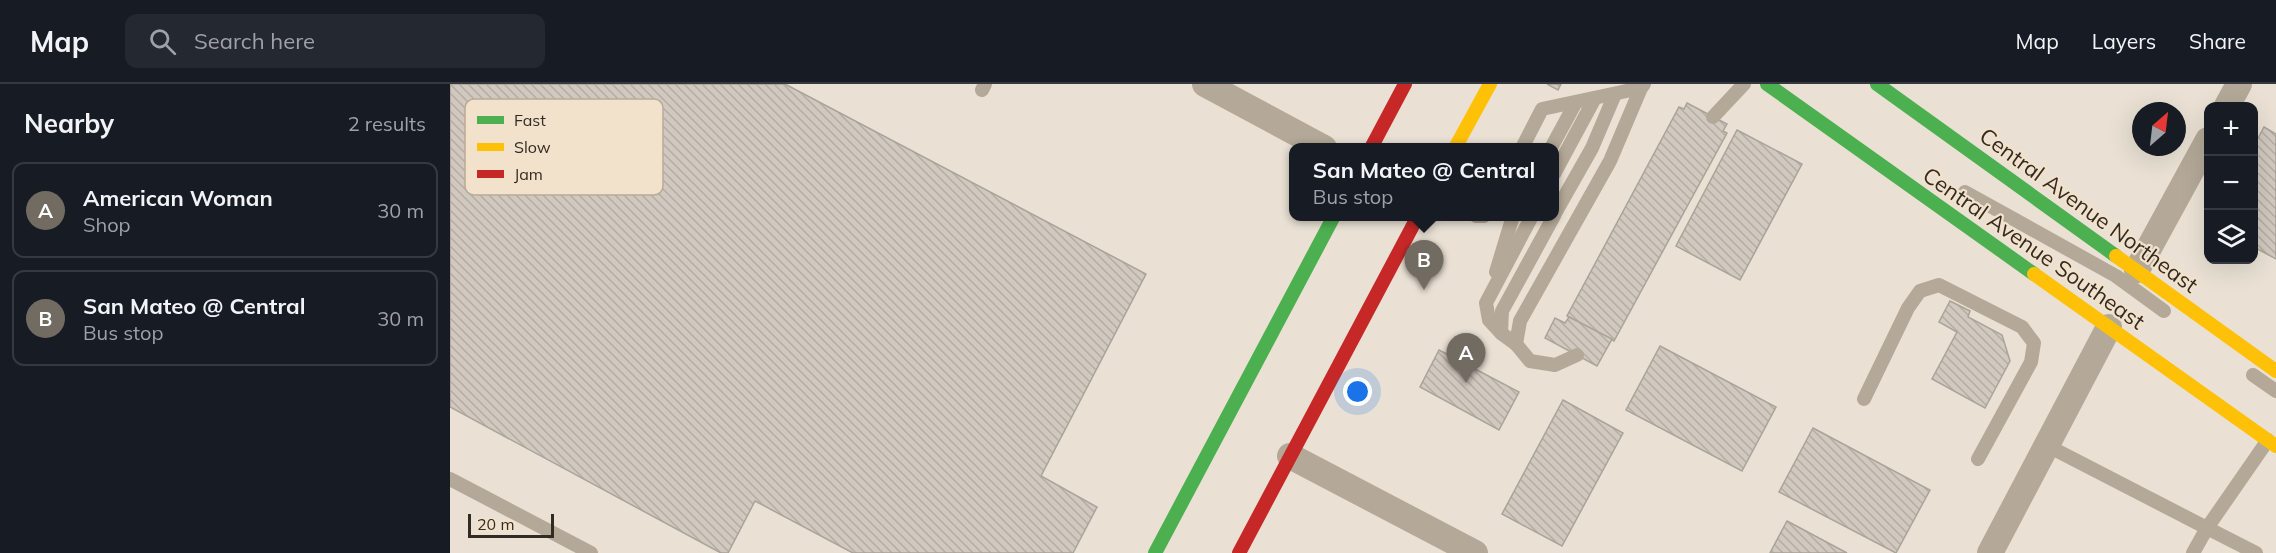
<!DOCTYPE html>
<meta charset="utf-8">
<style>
body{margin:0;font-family:Mulish,sans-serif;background:#242831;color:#f1f3f6}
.controls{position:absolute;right:18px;top:18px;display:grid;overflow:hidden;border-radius:12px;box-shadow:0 6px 24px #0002}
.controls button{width:54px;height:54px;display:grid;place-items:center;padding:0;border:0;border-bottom:2px solid #363941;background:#171b24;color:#f1f3f6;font:30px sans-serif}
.compass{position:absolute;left:1682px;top:18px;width:54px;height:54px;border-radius:50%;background:#171b24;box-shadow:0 6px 24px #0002;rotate:28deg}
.scale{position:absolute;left:18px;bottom:15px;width:86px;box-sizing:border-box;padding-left:6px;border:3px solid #322b23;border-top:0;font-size:16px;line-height:21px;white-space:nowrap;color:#322b23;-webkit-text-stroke:4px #f3e2cb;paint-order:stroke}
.you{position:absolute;left:908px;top:308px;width:21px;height:21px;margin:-15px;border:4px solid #fff;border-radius:50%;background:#1a73e8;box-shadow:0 0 0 9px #1a73e833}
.badge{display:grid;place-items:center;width:39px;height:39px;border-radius:50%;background:#726b61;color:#fff;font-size:20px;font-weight:700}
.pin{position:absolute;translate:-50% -50px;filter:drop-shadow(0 2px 3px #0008)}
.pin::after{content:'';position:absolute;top:32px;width:21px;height:18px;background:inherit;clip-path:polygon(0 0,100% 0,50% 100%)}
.popup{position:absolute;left:839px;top:59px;width:270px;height:78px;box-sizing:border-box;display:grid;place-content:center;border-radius:12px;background:#171b24;filter:drop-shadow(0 2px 4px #0005);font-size:20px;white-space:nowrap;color:#9ea1a6}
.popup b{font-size:22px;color:#f1f3f6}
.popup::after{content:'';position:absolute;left:50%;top:100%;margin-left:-12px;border:12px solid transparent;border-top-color:#171b24}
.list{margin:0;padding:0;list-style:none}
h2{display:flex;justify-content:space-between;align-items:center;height:78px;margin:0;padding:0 24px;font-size:26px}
h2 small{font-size:20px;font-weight:400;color:#9ea1a6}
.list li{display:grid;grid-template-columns:39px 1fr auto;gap:18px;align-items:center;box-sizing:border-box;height:96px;margin:0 12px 12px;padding:0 12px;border:2px solid #363941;border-radius:12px}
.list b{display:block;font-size:22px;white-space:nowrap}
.list p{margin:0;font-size:20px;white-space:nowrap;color:#9ea1a6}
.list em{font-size:20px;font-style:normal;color:#9ea1a6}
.icon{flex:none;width:33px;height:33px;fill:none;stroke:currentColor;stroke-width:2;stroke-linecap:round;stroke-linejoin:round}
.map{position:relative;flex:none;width:1826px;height:469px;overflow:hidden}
header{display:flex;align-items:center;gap:36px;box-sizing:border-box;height:84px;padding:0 30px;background:#171b24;border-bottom:2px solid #363941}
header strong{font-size:28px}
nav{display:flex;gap:33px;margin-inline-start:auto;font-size:21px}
.search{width:420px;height:54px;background:#242831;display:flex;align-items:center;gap:15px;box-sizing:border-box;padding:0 21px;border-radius:12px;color:#9ea1a6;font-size:22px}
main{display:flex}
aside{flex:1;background:#171b24}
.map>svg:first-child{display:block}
.building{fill:url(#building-back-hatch);stroke:#aaa399;stroke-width:1.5}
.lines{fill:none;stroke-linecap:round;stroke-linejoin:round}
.lane{stroke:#b4a998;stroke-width:14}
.street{stroke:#b4a998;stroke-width:26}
.fast{stroke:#4caf50;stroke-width:14}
.slow{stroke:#ffc107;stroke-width:14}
.jam{stroke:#c62828;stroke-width:14}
.labels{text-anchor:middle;stroke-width:4.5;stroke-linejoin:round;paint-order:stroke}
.street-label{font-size:22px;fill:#322b23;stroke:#f3e2cb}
.key{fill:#f3e2cb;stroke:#b9ab99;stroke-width:1.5}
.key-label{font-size:16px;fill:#322b23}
</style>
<header>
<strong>Map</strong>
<div class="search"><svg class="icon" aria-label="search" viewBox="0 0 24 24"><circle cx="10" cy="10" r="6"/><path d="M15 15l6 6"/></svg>Search here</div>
<nav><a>Map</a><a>Layers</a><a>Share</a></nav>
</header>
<main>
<aside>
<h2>Nearby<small>2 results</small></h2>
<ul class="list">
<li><span class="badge">A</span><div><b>American Woman</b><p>Shop</p></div><em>30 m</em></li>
<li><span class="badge">B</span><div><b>San Mateo @ Central</b><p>Bus stop</p></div><em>30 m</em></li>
</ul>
</aside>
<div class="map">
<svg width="1826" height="469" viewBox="0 0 1826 469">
<defs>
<pattern id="building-back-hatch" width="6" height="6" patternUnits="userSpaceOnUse" patternTransform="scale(1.5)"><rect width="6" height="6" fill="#d1c9bf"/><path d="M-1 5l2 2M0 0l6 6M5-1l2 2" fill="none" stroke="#b4ada4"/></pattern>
</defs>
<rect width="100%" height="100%" fill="#eae1d4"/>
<g class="building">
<polygon points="0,0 335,0 696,190 591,392 647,423 623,469 403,469 305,417 278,469 271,469 0,323"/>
<polygon points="1097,0 1111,0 1108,6"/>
<polygon points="1237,19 1277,40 1273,47 1277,49 1164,257 1117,232 1229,23 1234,25"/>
<polygon points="1814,43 1826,50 1826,175 1804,163 1804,62"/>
<polygon points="1287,46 1352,80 1290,196 1226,162"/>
<polygon points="1500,217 1520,227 1518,233 1552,251 1560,277 1535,324 1482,295 1507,248 1489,238"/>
<polygon points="1119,233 1162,255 1147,282 1095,254 1105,234 1115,239"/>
<polygon points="1210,262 1326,323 1292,387 1176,326"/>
<polygon points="989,266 1069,308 1049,346 970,303"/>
<polygon points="1113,316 1173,349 1112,462 1052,430"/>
<polygon points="1363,344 1480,406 1446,469 1329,408"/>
<polygon points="1337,437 1397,469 1320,469"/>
</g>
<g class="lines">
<g class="lane">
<polyline points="532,6 535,0"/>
<polyline points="1263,33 1294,0"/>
<polyline points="1072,64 1092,25 1191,4 1194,0"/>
<polyline points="1101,64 1126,18"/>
<polyline points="1104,90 1145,14"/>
<polyline points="1515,108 1666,192 1714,227"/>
<polyline points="1104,131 1142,64 1165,10"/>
<polyline points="1026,132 1034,132"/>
<polyline points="1046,188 1063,132"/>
<polyline points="1051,249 1039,236 1036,219 1082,132"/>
<polyline points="1066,260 1051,249 1052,227 1104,132"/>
<polyline points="1127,271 1105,281 1080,277 1066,260 1070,237 1160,77 1191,4"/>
<polyline points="1803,291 1826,307"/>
<polyline points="1414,315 1458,224 1470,207 1489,201 1572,243 1584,259 1581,278 1528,375"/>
<polyline points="1596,361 1757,444 1743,469"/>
<polyline points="0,395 141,469"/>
<polyline points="1806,469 1757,444 1818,356"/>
</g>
<g class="street">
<polyline points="755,0 874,64"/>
<polyline points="1777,22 1789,0"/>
<polyline points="1687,186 1758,56"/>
<polyline points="840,372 1025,469"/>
<polyline points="1540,469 1659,243"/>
</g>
<g class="fast">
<polyline points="1317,0 1584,190"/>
<polyline points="1427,0 1666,172"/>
<polyline points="705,469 884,132"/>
</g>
<g class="slow">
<polyline points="1005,64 1040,0"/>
<polyline points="1666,172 1826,287"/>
<polyline points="1584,190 1826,362"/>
</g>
<g class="jam">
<polyline points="921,64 955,0"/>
<polyline points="789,469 968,132"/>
</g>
</g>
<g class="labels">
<g class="street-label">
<text transform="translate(1639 126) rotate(36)" y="8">Central Avenue Northeast</text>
<text transform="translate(1584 164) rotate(35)" y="8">Central Avenue Southeast</text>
</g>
</g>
<rect x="15" y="15" width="198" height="96" rx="9" class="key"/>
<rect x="27" y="32" width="27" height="8" fill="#4caf50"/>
<rect x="27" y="59" width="27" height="8" fill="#ffc107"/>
<rect x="27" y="86" width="27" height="8" fill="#c62828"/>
<g class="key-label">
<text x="64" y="42">Fast</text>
<text x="64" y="69">Slow</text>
<text x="64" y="96">Jam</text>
</g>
</svg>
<div class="controls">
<button>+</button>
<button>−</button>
<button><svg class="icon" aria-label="layers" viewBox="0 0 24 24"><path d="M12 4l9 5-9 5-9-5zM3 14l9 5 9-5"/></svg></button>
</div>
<svg class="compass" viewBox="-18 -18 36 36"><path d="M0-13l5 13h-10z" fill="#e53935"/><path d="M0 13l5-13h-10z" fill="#9ea1a6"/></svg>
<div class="scale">20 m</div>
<div class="you"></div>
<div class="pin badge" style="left:1016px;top:299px">A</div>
<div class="pin badge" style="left:974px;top:206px">B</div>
<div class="popup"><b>San Mateo @ Central</b>Bus stop</div>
</div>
</main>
